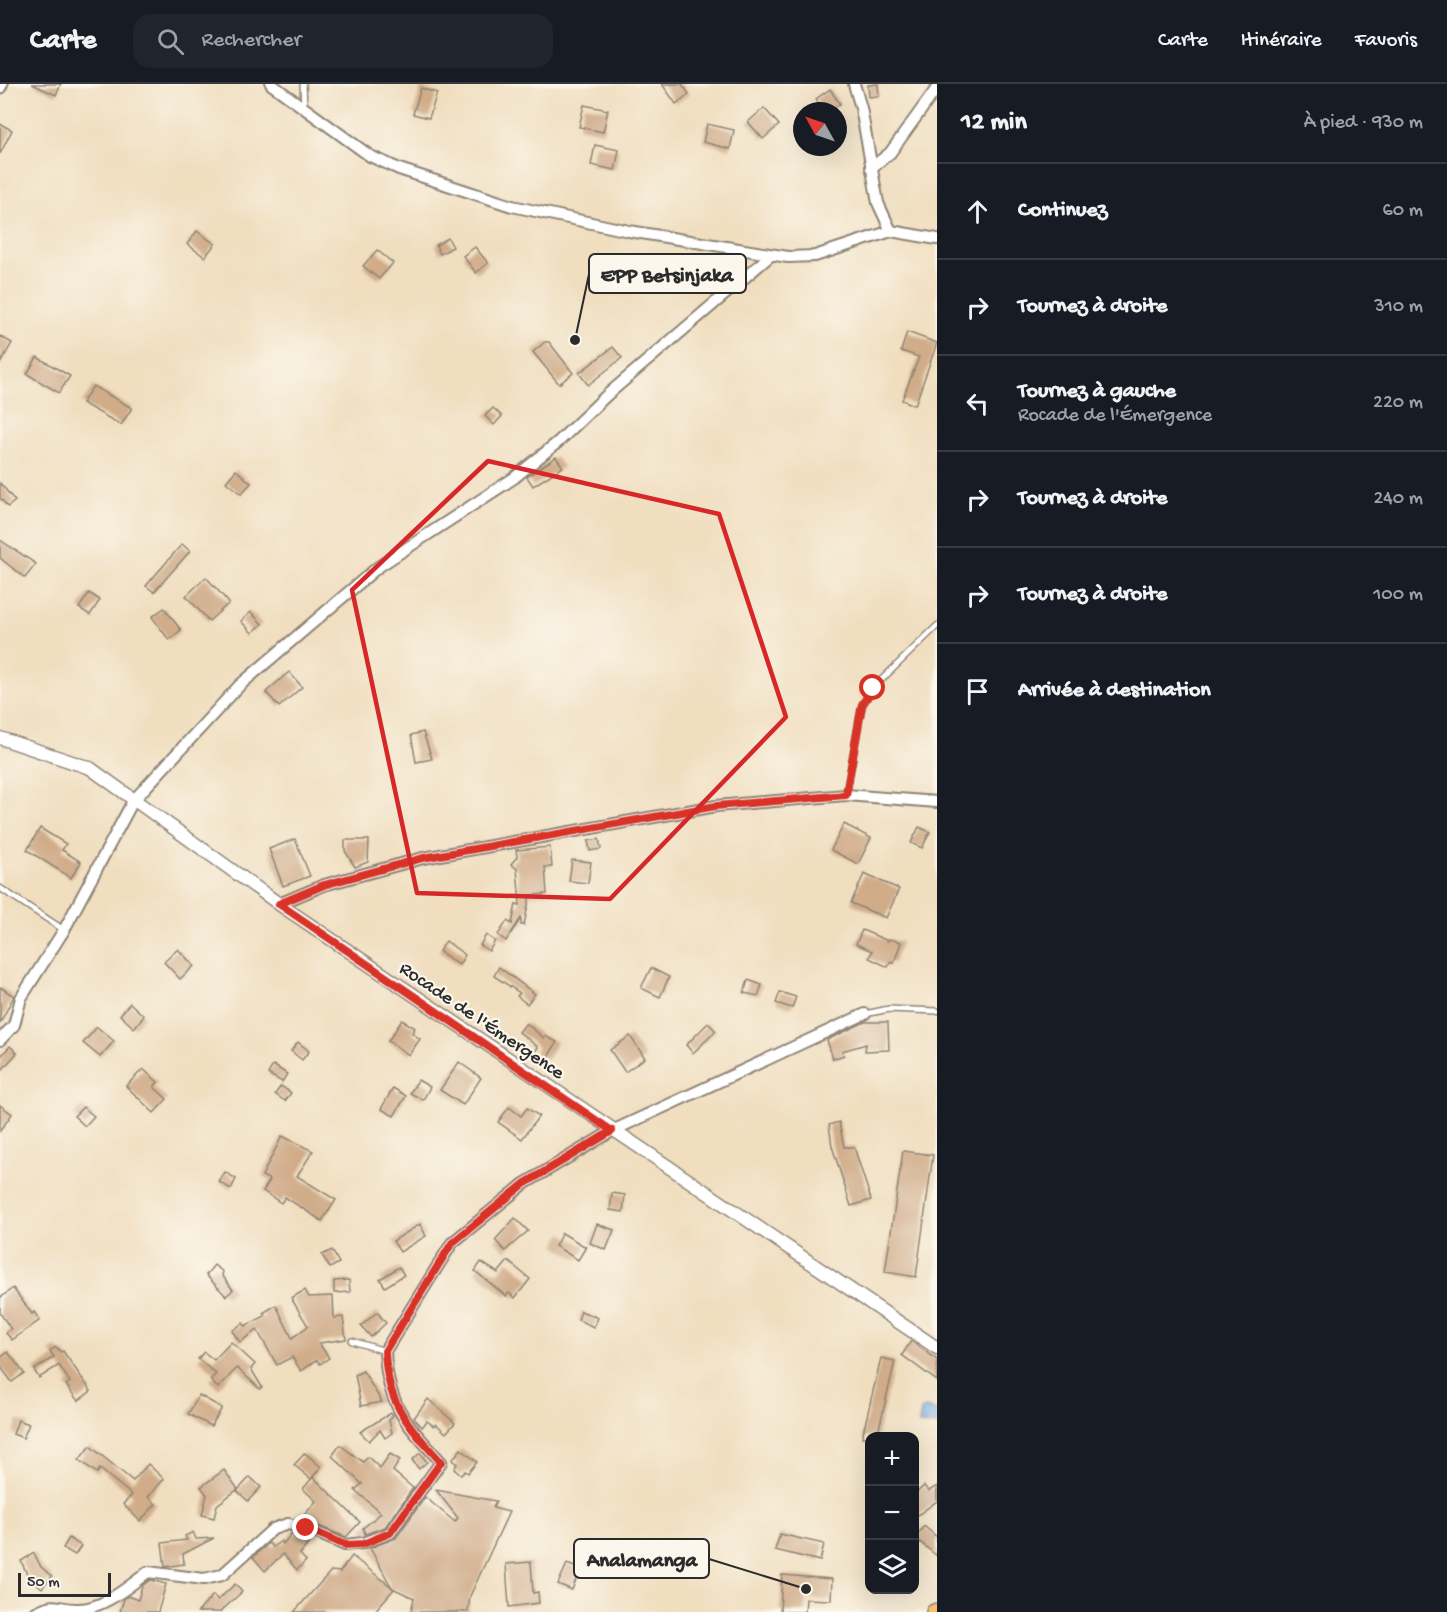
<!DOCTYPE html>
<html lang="fr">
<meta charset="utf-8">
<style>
body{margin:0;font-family:"Gochi Hand",sans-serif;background:#20242c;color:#f1f3f6}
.controls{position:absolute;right:18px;bottom:18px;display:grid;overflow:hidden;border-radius:12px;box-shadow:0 6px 24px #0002}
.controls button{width:54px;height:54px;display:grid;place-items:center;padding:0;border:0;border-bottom:2px solid #363941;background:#171b24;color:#f1f3f6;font:30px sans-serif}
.compass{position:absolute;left:793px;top:18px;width:54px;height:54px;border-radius:50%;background:#171b24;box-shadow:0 6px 24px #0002;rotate:310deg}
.scale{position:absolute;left:18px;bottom:15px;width:93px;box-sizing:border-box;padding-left:6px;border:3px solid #2b2b2b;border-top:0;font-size:16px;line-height:21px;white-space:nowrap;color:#2b2b2b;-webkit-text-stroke:4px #fbf7ec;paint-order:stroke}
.stop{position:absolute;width:18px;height:18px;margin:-14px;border:4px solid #d93025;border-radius:50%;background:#fff}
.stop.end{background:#d93025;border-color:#fff;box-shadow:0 2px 6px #0008}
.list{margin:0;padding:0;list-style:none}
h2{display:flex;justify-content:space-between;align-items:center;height:78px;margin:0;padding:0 24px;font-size:26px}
h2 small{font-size:20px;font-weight:400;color:#9ea1a6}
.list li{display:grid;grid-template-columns:39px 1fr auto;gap:18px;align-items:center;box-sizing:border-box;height:96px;padding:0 24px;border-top:2px solid #363941}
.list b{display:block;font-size:22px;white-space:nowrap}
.list p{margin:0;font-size:20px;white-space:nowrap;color:#9ea1a6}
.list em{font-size:20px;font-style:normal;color:#9ea1a6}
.icon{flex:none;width:33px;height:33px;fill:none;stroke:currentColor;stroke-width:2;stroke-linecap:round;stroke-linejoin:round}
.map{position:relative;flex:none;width:937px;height:1528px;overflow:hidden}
header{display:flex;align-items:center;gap:36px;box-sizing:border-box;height:84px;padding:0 30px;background:#171b24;border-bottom:2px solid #363941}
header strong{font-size:28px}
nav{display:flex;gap:33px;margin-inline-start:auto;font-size:21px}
.search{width:420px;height:54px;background:#20242c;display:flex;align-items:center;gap:15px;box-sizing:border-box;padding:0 21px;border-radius:18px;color:#9ea1a6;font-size:22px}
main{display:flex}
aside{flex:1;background:#171b24}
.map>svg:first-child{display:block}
.water{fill:#74a5df;stroke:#506885;stroke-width:1.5}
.building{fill:#d0ac89}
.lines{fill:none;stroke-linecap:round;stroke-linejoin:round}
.service-casing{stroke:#8e8475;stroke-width:8}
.minor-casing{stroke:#8e8475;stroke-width:14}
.tertiary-casing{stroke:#8e8475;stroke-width:15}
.primary-casing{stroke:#8e8475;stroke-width:18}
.service{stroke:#fff;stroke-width:5}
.minor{stroke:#fff;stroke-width:10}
.tertiary{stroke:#fff;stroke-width:12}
.primary{stroke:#fcbd6f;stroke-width:15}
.route{stroke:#d93025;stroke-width:8}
.marked{fill:none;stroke:#d62828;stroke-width:4.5;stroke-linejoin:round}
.labels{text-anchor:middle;stroke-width:4.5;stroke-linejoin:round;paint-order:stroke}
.street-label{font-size:20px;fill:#2b2b2b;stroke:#fbf7ec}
.leader{fill:none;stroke:#2b2b2b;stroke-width:2}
.callout-dot{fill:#2b2b2b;stroke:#fbf7ec;stroke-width:2}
.callout{fill:#fbf7ec;stroke:#2b2b2b;stroke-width:2}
.callout-label{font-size:21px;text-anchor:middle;font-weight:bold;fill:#2b2b2b}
</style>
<header>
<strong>Carte</strong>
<div class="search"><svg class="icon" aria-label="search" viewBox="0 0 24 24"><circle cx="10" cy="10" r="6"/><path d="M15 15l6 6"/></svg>Rechercher</div>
<nav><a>Carte</a><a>Itinéraire</a><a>Favoris</a></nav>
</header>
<main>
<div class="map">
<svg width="937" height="1528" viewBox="0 0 937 1528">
<rect width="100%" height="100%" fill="#fbf7ec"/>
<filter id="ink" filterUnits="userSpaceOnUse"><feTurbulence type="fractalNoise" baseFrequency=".0167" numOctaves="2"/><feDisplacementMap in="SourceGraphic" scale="12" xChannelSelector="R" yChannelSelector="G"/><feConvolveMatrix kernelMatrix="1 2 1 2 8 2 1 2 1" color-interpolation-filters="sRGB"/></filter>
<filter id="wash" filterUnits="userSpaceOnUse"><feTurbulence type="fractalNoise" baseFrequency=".008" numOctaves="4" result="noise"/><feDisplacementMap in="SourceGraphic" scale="24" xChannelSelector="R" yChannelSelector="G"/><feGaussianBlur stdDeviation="1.35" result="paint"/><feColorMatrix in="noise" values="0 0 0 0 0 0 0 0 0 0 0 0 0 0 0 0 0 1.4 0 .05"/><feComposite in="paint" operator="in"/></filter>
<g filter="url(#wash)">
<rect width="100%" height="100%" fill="#f0debf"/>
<polygon class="water" points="926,1324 937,1327 937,1341 919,1340 921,1327"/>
<g id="blocks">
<g class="building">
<polygon points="32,0 61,0 56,11"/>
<polygon points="662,0 682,0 689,10 676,20"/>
<polygon points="878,0 879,12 869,13 868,1"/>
<polygon points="421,4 437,9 429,34 413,30"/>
<polygon points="830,5 840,20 829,27 823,27 816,15"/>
<polygon points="584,21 608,26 603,48 579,43"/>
<polygon points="764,24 779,41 763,55 748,38"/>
<polygon points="0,40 12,46 0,70"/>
<polygon points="707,40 734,46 730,65 703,58"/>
<polygon points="595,61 619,66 615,86 591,81"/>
<polygon points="197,147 215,160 205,173 187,160"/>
<polygon points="448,154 453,163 440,170 436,161"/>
<polygon points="475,163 488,179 476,189 463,172"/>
<polygon points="377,166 393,179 379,195 363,182"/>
<polygon points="907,248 937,259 915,321 902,316 919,273 901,267"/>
<polygon points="0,252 12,259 0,280"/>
<polygon points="545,258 549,258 573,289 559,300 533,268"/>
<polygon points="613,263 622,274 588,301 579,289"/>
<polygon points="37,273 70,292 59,309 27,290"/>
<polygon points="93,302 132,324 121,341 82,319"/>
<polygon points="493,324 502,332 494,341 485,332"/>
<polygon points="556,373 563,383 533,402 527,393"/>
<polygon points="236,386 251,399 241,410 226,398"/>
<polygon points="0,399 15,417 8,423 0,414"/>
<polygon points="0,456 36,480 25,494 0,474"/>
<polygon points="182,460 190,467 154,508 146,502"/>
<polygon points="206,493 229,519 209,537 186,512"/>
<polygon points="89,509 100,516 90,531 79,524"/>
<polygon points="164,524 181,546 169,556 152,533"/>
<polygon points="251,528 262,540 252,549 241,537"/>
<polygon points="289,588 302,603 279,623 266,608"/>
<polygon points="423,648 432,675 416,678 411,651"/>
<polygon points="844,740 871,754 858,780 831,766"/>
<polygon points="919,743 930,748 922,764 911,759"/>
<polygon points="40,744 66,760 62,766 81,778 71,794 27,766"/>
<polygon points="295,755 310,792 283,802 269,765"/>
<polygon points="599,755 601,765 590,767 588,757"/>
<polygon points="345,756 369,756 368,778 355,783 345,767"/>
<polygon points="550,763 552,783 545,783 547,810 530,811 524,841 521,841 521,834 506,857 498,851 507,837 512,840 516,820 520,821 517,785 511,780 517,773 516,766"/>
<polygon points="572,776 591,778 588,799 569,797"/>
<polygon points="864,790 899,805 886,834 851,819"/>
<polygon points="862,846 888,857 889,855 901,858 894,879 890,878 888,883 869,874 872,867 856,860"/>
<polygon points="486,851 495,857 489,867 480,861"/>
<polygon points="446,857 465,871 459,881 439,867"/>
<polygon points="178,865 194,882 180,895 164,878"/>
<polygon points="499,883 535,910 527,920 517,912 520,909 494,892"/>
<polygon points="651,884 669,893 660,913 641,904"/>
<polygon points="748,896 762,901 758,912 744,909"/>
<polygon points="0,903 14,912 0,939"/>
<polygon points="780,908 796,913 792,924 776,919"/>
<polygon points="130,919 144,932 134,944 120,931"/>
<polygon points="402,936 415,944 412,949 420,955 409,971 388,957"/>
<polygon points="865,938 888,938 889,966 865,967 866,960 842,967 844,971 833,975 827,956"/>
<polygon points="526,939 544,954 545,952 557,958 547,975 535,968 538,963 519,948"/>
<polygon points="708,939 716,947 693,969 686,961"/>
<polygon points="97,943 114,957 100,973 83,959"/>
<polygon points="630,952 645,974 625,988 610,966"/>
<polygon points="298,958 309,967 302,976 291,967"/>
<polygon points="10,962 17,969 0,988 0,973"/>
<polygon points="459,978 481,994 463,1021 440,1006"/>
<polygon points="273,981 287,990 282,998 268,990"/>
<polygon points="143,985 158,998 154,1003 167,1015 154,1029 126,1002"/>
<polygon points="418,996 430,1003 423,1016 410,1009"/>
<polygon points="281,1002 291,1009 285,1017 275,1010"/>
<polygon points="393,1004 406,1012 394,1032 381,1025"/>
<polygon points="0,1021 12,1030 0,1047"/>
<polygon points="83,1023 94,1032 85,1042 74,1032"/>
<polygon points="509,1023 521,1032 527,1024 539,1032 522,1055 498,1038"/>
<polygon points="839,1038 844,1063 854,1063 871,1116 851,1122 832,1062 829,1041"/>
<polygon points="282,1052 313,1067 297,1092 336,1116 322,1137 285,1113 281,1119 263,1107 270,1096 262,1092"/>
<polygon points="903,1067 933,1071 916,1193 885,1188"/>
<polygon points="225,1088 236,1095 231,1105 219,1098"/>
<polygon points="612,1109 625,1111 623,1128 610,1126"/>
<polygon points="515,1134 528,1147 505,1167 495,1156"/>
<polygon points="420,1140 426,1152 400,1168 393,1157"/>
<polygon points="597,1140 614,1146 606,1166 590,1159"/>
<polygon points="562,1149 586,1163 578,1176 555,1162"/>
<polygon points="332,1166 339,1179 330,1184 322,1171"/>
<polygon points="508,1177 530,1195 515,1214 509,1209 506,1212 475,1187 481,1178 498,1189"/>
<polygon points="214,1181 223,1188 222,1191 233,1206 226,1212 206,1191"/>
<polygon points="399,1183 404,1191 385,1203 380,1195"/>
<polygon points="349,1196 350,1208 334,1209 334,1197"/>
<polygon points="13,1204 32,1230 34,1228 40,1236 12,1256 6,1249 11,1245 0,1229 0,1214"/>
<polygon points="305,1206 309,1213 333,1212 334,1234 343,1233 346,1255 319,1259 329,1274 320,1280 317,1276 301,1287 292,1273 277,1281 257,1246 240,1258 232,1247 243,1239 245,1242 265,1232 263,1229 276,1221 292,1254 308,1242 291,1214"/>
<polygon points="581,1227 598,1234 594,1243 578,1236"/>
<polygon points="377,1228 386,1239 371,1253 361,1242"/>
<polygon points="911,1257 937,1276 937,1297 902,1271"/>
<polygon points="231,1258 255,1280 251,1285 262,1303 260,1305 237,1284 218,1304 210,1296 216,1290 198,1275 204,1268 214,1276"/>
<polygon points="56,1263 61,1268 63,1267 91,1307 78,1317 66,1301 70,1298 59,1281 39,1294 34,1286 54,1273 50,1267"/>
<polygon points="8,1268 24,1289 12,1298 0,1282 0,1274"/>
<polygon points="881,1274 895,1277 877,1353 862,1353"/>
<polygon points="363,1287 382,1318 361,1322 355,1291"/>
<polygon points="199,1311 222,1324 211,1342 188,1330"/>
<polygon points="428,1315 455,1339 446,1349 436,1340 434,1342 427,1337 422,1343 414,1334"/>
<polygon points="391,1329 393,1331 389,1336 392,1349 385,1354 380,1346 369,1357 360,1348"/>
<polygon points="18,1336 29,1340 23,1354 13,1350"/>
<polygon points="340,1361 363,1378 368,1373 380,1384 390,1370 400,1376 393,1387 413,1404 385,1443 365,1450 363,1444 381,1429 355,1406 362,1400 332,1372"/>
<polygon points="90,1362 133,1397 148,1380 164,1395 148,1413 156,1420 140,1437 123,1420 132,1411 100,1385 97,1389 79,1376"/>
<polygon points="461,1365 477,1378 468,1389 465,1387 461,1391 454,1385 457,1380 452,1376"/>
<polygon points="305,1369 321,1383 311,1395 294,1381"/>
<polygon points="420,1369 427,1378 419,1385 412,1376"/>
<polygon points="224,1386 238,1405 217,1421 214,1434 202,1431 207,1411 201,1403"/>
<polygon points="250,1393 261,1403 248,1417 237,1407"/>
<polygon points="313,1393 360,1438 346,1453 301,1435 316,1417 303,1405"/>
<polygon points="924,1402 929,1407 937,1402 937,1417 915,1433 915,1410"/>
<polygon points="436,1406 496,1417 493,1424 509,1428 470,1512 468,1528 411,1528 414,1514 392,1504 370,1464 396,1454 425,1413 455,1438 458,1434"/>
<polygon points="924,1442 937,1453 937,1472 915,1454"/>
<polygon points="193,1448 196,1455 214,1454 183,1470 184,1480 165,1483 162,1459 187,1456 185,1452"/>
<polygon points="292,1449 312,1455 300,1470 306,1477 297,1486 283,1470 265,1487 253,1473 269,1459 273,1463 281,1457 283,1460"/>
<polygon points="780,1450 824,1460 820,1477 775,1466"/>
<polygon points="69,1454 81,1462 75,1471 63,1464"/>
<polygon points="34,1469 41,1483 52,1492 42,1504 28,1492 21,1477"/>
<polygon points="352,1472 394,1505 374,1528 294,1528 331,1487 340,1488"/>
<polygon points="531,1478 533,1509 538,1508 539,1519 509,1523 506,1480"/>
<polygon points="567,1480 580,1485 572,1506 558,1500"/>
<polygon points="782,1491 832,1495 831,1516 806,1515 805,1528 780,1528"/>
<polygon points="150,1496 166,1500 158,1528 120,1528 124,1515 128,1512 138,1516 142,1502"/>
<polygon points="235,1500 242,1508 220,1528 198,1528 213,1511 218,1516"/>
</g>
</g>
</g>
<g filter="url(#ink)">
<use href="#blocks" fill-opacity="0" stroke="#8e8475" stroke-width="1.5"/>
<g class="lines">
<defs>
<g id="service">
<polyline points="303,0 304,23"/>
<polyline points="846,711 862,621 873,604 937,542"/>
<polyline points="0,804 64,846"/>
<polyline points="865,930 889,925 937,927"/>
<polyline points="352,1257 385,1267"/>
</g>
<g id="minor">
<polyline points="271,0 370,72 399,85 512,122 629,147 788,173 815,172 891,147 937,155"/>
<polyline points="854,0 861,24 878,119 891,147"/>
<polyline points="0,4 2,0"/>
<polyline points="871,84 890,69 937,4"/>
<polyline points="279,820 324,801 423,774 716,722 846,711 937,718"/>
<polyline points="0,956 14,941 21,914 64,846 133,717 240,601 378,483 514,394 558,358 607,311 771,171"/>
<path d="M36,1528C56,1517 56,1525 77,1525C102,1526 129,1502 148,1488L204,1495L222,1491L273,1445L288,1440L306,1444L345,1461L363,1459L390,1449L441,1378C407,1340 387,1322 385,1267L452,1159L524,1100L612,1047L865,930"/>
</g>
<polyline id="tertiary" points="0,654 90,684 279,820 937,1264"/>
<polyline id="primary" points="934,1528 937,1527"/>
</defs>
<use href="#service" class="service-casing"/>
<use href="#minor" class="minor-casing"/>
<use href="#tertiary" class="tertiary-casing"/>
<use href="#primary" class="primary-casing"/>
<use href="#service" class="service"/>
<use href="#minor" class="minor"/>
<use href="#tertiary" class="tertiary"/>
<use href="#primary" class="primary"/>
</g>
</g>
<g class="lines" filter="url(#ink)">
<path class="route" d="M306,1444L345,1461L363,1460L390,1449L441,1378C407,1340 387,1320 385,1267L452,1159L524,1100L612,1047L279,820L324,801L423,774L716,722L846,711L862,621L873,604"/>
</g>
<path class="marked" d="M488,377L719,430L786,633L610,815L417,809L352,506Z"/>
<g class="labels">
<g class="street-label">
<text transform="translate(483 935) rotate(34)" y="7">Rocade de l'Émergence</text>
</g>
</g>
<path class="leader" d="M575 256L589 190M806 1505L709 1475"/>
<g class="callout-dot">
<circle cx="575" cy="256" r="6"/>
<circle cx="806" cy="1505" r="6"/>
</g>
<g class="callout">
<rect x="589" y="170" width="157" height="39" rx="6"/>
<rect x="574" y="1455" width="135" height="39" rx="6"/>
</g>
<g class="callout-label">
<text x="667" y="197">EPP Betsinjaka</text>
<text x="642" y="1482">Analamanga</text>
</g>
</svg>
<div class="controls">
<button>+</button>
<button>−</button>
<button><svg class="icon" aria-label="layers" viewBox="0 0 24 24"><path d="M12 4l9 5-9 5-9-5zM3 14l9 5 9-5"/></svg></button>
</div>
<svg class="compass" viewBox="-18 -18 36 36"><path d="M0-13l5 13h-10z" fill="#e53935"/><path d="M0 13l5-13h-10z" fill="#9ea1a6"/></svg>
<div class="scale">50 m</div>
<div class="stop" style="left:873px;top:604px"></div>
<div class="stop end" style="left:306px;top:1444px"></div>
</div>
<aside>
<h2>12 min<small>À pied · 930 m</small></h2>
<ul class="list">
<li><svg class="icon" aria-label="ahead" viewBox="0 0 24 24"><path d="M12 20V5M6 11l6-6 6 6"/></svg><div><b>Continuez</b></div><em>60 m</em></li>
<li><svg class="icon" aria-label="right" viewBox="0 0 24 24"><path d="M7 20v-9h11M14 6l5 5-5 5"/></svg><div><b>Tournez à droite</b></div><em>310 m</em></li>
<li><svg class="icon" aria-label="left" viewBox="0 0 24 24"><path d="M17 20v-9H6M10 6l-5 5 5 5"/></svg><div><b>Tournez à gauche</b><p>Rocade de l'Émergence</p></div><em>220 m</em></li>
<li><svg class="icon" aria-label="right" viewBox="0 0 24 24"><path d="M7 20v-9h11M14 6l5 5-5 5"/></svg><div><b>Tournez à droite</b></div><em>240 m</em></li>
<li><svg class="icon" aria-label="right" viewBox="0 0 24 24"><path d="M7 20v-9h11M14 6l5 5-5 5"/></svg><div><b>Tournez à droite</b></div><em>100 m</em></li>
<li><svg class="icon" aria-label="arrive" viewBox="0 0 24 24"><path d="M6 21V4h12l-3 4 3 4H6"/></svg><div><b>Arrivée à destination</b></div></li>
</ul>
</aside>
</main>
